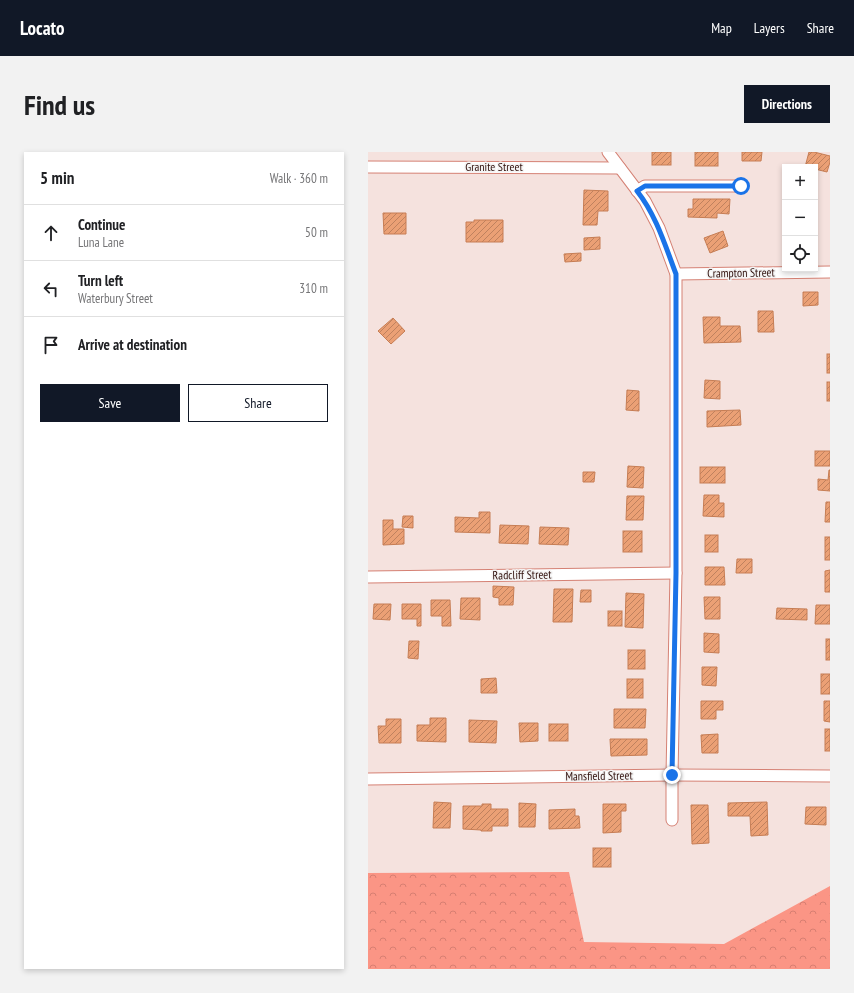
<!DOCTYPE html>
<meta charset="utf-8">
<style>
body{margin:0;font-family:"PT Sans Narrow",sans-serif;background:#f2f2f2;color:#202124}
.controls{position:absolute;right:12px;top:12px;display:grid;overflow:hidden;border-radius:0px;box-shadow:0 2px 6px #0003}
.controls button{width:36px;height:36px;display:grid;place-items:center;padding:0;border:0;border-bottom:1px solid #e0e0e0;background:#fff;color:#202124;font:20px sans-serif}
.stop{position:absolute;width:12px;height:12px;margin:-9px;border:3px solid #1a73e8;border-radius:50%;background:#fff}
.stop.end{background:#1a73e8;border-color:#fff;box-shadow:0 1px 4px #0008}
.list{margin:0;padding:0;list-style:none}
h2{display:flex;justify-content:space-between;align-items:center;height:52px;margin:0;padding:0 16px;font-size:17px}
h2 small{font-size:13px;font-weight:400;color:#757577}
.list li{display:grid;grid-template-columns:26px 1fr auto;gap:12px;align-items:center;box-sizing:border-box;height:56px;padding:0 16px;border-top:1px solid #e0e0e0}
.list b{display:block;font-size:15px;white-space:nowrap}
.list p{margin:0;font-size:13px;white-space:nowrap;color:#757577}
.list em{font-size:13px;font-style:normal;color:#757577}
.actions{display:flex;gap:8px;padding:12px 16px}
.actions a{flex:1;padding:9px 0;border:1px solid #111827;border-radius:0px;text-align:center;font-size:14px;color:#111827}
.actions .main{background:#111827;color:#fff}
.icon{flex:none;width:22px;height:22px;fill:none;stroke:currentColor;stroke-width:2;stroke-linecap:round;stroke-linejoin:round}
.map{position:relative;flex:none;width:462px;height:817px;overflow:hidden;border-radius:0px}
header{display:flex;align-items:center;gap:24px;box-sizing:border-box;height:56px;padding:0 20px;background:#111827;color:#fff}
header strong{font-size:19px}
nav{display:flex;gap:22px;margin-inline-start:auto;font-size:14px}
.intro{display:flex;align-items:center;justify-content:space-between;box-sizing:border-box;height:96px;padding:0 24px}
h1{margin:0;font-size:28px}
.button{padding:10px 18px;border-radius:0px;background:#111827;color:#fff;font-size:14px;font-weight:700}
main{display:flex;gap:24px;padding:0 24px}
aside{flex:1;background:#fff;border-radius:0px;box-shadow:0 2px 6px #0003}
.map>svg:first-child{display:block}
.forest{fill:url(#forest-crowns)}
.building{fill:url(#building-hatch);stroke:#c67d54}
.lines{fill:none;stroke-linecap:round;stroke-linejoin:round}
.street-casing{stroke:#d58174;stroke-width:13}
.street{stroke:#fff;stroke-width:11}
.route{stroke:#1a73e8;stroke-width:5}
.labels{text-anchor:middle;stroke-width:3;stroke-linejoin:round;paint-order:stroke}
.street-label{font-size:12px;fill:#30100c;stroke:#f4f4f4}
</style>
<header>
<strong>Locato</strong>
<nav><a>Map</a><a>Layers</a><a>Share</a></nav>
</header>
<div class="intro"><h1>Find us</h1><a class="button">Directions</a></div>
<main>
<aside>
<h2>5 min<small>Walk · 360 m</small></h2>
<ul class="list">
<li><svg class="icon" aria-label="ahead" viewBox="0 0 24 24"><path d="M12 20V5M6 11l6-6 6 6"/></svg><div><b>Continue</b><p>Luna Lane</p></div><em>50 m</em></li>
<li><svg class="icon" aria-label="left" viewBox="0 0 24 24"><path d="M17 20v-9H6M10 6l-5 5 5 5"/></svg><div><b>Turn left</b><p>Waterbury Street</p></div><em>310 m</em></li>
<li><svg class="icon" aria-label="arrive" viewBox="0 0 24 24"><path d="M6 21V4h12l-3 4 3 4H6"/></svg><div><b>Arrive at destination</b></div></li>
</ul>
<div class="actions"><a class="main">Save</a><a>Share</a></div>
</aside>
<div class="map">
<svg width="462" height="817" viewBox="0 0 462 817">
<defs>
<pattern id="forest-crowns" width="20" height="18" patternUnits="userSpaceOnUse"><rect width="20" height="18" fill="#fb9585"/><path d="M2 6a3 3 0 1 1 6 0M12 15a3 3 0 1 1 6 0" fill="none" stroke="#d77f72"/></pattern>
<pattern id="building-hatch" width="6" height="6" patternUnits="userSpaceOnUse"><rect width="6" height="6" fill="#eba075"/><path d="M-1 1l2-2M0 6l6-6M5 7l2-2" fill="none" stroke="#bf815e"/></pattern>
</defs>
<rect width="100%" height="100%" fill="#f5e2de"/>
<polygon class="forest" points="201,720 216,790 356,792 462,734 462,817 0,817 0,721"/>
<g class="building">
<rect x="284" y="0" width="19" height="13"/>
<rect x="327" y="0" width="23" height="14"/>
<polygon points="374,0 394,0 393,9 374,9"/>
<polygon points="441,0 446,0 462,4 462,10 459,20 447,17 447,15 437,15"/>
<polygon points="216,38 240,39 240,59 230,59 229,73 215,73"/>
<polygon points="325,47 362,47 361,62 349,61 349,66 320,65 320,57 325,57"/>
<polygon points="15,61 38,61 38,82 16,82"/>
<polygon points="106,68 135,68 135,90 98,90 98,70 106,70"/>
<polygon points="355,79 360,94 342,101 336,86"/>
<polygon points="232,85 232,97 216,98 216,86"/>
<polygon points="213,101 213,109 197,110 196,102"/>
<polygon points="435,140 450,140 450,153 435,154"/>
<polygon points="390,159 405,159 406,180 390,180"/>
<polygon points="335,165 352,165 352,174 372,174 373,190 336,191"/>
<polygon points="25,166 37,179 23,192 10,179"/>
<rect x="459" y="202" width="3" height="19"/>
<polygon points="337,228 352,229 352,247 336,246"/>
<rect x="459" y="230" width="3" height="19"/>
<polygon points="259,238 271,239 271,259 258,258"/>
<polygon points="372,258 373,273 339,275 339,259"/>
<rect x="447" y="299" width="15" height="15"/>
<polygon points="260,314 276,315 275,336 259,335"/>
<rect x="332" y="315" width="25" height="16"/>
<polygon points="461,318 462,318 462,339 450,338 450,327 460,328"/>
<polygon points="215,320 227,320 226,330 215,330"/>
<polygon points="336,343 351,343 351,351 356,351 356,365 335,364"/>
<polygon points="259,344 276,344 275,368 258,368"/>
<polygon points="458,350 462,350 462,370 457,370"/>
<polygon points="111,360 122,360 122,381 87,380 87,365 111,366"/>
<polygon points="35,364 45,364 45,376 34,375"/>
<polygon points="15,368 25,368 25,377 36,377 36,392 15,393"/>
<polygon points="132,373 161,374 160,392 131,391"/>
<polygon points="172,375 201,376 200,393 171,392"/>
<rect x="255" y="379" width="19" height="21"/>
<rect x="337" y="383" width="13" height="17"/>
<rect x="457" y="385" width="5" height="23"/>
<polygon points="369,407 384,407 384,421 368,421"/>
<polygon points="337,415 356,415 357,433 337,433"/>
<polygon points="462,418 462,440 457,440 457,419"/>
<polygon points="125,434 146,435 145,453 131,453 131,446 125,445"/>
<polygon points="186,437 205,437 204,470 185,470"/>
<polygon points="213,438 223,438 223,450 212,450"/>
<polygon points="258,441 276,442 275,476 257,475"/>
<polygon points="336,445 352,445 352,467 337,467"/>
<polygon points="93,446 112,446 112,468 92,467"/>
<polygon points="63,448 82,448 83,474 74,474 74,464 63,464"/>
<polygon points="6,452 23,452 22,468 5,467"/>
<polygon points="34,452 53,452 53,474 49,474 49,467 34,467"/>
<polygon points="448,453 462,453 462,472 447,472"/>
<polygon points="409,456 439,457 439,468 408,467"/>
<rect x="240" y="459" width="14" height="15"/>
<polygon points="336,481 351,482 351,501 336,500"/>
<rect x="458" y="487" width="4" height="21"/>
<polygon points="41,489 51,489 50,507 40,506"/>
<rect x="260" y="498" width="17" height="19"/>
<polygon points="334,515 349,515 348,534 334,533"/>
<rect x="453" y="522" width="9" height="20"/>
<polygon points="128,526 129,541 113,541 113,527"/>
<rect x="259" y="527" width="16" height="19"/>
<polygon points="333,549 355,549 355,558 348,558 348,567 333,567"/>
<polygon points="456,549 462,549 462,570 456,569"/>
<polygon points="246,557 278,557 277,576 246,576"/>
<polygon points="62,566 78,566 78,590 49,589 49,573 62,573"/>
<polygon points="18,567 33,567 33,591 11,591 10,574 18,574"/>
<polygon points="101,568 129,569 128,591 101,590"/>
<polygon points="151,571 170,571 170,589 152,590"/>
<rect x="181" y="572" width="19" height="17"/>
<rect x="457" y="577" width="5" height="22"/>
<polygon points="350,582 350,601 334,601 333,583"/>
<polygon points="242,587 279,587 279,603 243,604"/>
<polygon points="66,650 83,651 82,676 65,676"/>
<polygon points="399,650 400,683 383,684 382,664 360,664 360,651"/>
<polygon points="151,651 168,652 167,675 151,675"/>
<polygon points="114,652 123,652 123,657 140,657 140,674 124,674 124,679 113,679 113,678 95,677 95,654 114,654"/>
<polygon points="235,652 258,652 258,659 253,659 253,680 235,681"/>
<polygon points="323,653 340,653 341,691 324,692"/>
<polygon points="438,655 458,655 458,673 437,672"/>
<polygon points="207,657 207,664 211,664 212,676 181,677 181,658"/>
<rect x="225" y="696" width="18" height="19"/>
</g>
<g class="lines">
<defs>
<g id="street">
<polyline points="240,0 277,49 291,76 308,122 308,421 304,623 304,668"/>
<polyline points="0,15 252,16"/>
<polyline points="269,39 277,34 373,34"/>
<polyline points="308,122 462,120"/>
<polyline points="0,425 308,421"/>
<polyline points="0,627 304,623 462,624"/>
</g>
</defs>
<use href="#street" class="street-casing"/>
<use href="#street" class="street"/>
</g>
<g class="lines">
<path class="route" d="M304,623L308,421V122C297,93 288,63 269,39L277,34H373"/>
</g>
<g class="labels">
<g class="street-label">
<text x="126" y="19">Granite Street</text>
<text transform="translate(373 121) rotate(-1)" y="4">Crampton Street</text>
<text transform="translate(154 423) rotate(-1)" y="4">Radcliff Street</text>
<text transform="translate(231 624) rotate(-1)" y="4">Mansfield Street</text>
</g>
</g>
</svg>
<div class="controls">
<button>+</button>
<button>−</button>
<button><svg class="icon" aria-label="locate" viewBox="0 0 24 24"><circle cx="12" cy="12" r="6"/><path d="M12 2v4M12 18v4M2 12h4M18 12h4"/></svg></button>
</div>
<div class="stop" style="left:373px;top:34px"></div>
<div class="stop end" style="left:304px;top:623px"></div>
</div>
</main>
